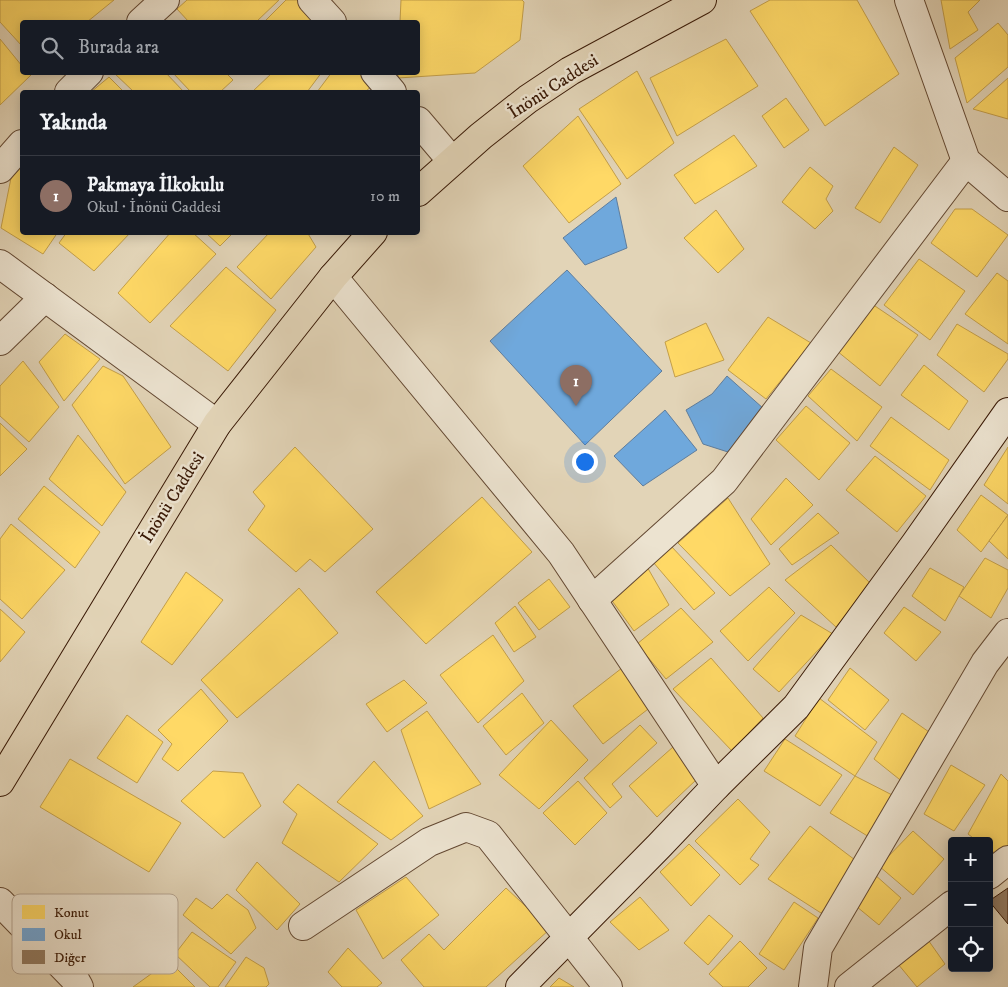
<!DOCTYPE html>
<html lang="tr">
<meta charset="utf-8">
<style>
body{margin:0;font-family:"IM FELL DW Pica",serif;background:#20242c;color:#f1f3f6}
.controls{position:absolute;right:15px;bottom:15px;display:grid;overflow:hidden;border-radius:5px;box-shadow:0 2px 12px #0003}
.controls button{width:45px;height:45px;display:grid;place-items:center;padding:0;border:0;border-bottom:1px solid #363941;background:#171b24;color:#f1f3f6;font:25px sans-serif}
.you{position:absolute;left:584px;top:461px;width:18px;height:18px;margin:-12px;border:4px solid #fff;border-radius:50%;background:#1a73e8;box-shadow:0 0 0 8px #1a73e833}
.badge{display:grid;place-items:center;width:32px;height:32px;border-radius:50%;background:#c59692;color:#fff;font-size:16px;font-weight:700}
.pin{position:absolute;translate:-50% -41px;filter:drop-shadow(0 1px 2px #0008)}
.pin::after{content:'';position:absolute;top:26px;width:18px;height:15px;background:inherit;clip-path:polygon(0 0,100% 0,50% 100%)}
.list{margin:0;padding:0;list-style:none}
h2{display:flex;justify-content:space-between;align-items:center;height:65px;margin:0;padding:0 20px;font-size:21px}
h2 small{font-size:16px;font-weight:400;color:#9ea1a6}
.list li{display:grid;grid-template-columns:32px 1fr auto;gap:15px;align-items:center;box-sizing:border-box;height:80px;padding:0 20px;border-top:1px solid #363941}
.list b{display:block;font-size:19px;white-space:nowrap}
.list p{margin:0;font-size:16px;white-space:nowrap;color:#9ea1a6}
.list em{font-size:16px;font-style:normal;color:#9ea1a6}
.icon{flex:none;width:28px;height:28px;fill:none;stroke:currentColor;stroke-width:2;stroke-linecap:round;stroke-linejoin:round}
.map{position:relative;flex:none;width:1008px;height:987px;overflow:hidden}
.search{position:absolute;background:#171b24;box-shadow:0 2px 12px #0003;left:20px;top:20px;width:400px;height:55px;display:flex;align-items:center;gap:12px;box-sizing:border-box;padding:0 18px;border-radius:5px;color:#9ea1a6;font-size:19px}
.panel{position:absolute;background:#171b24;box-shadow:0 2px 12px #0003;left:20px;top:90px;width:400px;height:145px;border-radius:5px}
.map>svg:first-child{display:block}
.homes{fill:#ffd966;stroke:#c49f49}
.schools{fill:#6fa8dc;stroke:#5f7d9c}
.building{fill:#917a62;stroke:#391906}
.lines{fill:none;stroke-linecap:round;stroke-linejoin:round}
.street-casing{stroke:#634832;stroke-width:30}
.secondary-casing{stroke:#391906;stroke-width:30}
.primary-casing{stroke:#391906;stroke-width:30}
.street{stroke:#ece3d0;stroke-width:28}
.secondary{stroke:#ece3d0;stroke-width:28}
.primary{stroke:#e2d4b7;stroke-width:28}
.labels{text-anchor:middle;stroke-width:5;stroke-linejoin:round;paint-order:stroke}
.street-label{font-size:18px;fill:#391906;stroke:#ece3d0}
.key{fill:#ece3d0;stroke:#b6a693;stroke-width:1}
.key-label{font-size:14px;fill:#391906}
</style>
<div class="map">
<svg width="1008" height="987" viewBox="0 0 1008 987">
<rect width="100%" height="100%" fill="#e2d4b7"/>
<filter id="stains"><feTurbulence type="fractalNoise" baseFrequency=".004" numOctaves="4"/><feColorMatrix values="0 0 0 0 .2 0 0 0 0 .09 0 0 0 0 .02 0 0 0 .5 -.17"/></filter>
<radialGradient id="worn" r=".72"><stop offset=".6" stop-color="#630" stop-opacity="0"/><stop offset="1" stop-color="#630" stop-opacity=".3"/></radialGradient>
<g class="homes">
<polygon points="0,0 114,0 87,22 22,22 22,46 0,22"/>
<polygon points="187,0 279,0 256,22 189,22 177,9"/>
<polygon points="286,0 300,0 316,22 264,22"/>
<polygon points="401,0 522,0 524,2 520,40 475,73 398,78 398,72 418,72 418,22 400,22"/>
<polygon points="770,0 857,0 899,74 825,126 750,11"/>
<polygon points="941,0 980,0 968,12 978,30 950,49"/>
<polygon points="998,23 1008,35 1008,67 967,103 955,58"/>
<polygon points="0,39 22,66 22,72 28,72 31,75 0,105"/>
<polygon points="726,39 758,86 677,136 650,78"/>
<polygon points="637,71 674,143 627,179 579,109"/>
<polygon points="113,72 165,72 184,92 134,92"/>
<polygon points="172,72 225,72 233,80 220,92 191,92"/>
<polygon points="273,72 322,72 307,92 252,92"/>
<polygon points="332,72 363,72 374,84 365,92 317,92"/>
<polygon points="109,77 124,92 91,92"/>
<polygon points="1008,78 1008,119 973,109"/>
<polygon points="786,98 809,130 784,148 762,116"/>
<polygon points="578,116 621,184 569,223 523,166"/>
<polygon points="734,135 757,166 695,204 674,175"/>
<polygon points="894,147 918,165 880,223 855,208"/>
<polygon points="22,158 22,232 58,232 43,254 1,228 13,168"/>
<polygon points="810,167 833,186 826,199 833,211 815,229 782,202"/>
<polygon points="955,209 972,209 1008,235 977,277 931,243"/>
<polygon points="716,210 744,249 718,273 684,238"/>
<polygon points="67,232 131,232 94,271 59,243"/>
<polygon points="171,232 192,232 216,254 150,323 118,293"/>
<polygon points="205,232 234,232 220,246"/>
<polygon points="270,232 307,232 316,247 271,299 237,267"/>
<polygon points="919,259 965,291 930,340 884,305"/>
<polygon points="226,267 276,310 228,371 170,326"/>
<polygon points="997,273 1008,281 1008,344 965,314"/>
<polygon points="872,304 918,335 880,386 837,351"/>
<polygon points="768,317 811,343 766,399 728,370"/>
<polygon points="706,323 724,360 675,377 665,342"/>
<polygon points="957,324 1008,354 1008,359 984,392 937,355"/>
<polygon points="65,334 100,359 64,401 39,362"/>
<polygon points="23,361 59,407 29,442 0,416 0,386"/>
<polygon points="924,365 968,401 949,430 901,395"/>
<polygon points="103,366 123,376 171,447 125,484 72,405"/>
<polygon points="831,369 882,407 857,441 808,396"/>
<polygon points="806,406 850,443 819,480 776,440"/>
<polygon points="891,417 949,460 930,490 870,446"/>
<polygon points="0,423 27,449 0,476"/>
<polygon points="78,435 126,492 102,526 49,479"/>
<polygon points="295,447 373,529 325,572 310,559 296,572 248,530 265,506 253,492"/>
<polygon points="1008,447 1008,504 984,485"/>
<polygon points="875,456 926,496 897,532 846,490"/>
<polygon points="786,478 813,505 771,545 751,519"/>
<polygon points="44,486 100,532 75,568 18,519"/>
<polygon points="981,495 1008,515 981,552 957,530"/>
<polygon points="482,497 532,552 426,644 376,592"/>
<polygon points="728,498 770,564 730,596 678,543"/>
<polygon points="818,513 839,533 792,565 779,549"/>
<polygon points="1008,515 1008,559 989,541"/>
<polygon points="11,524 65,570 22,619 0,599 0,539"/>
<polygon points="831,545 871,584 836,627 785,580"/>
<polygon points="671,546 715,593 694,610 653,562"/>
<polygon points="985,558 1008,570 1008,588 991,618 959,596"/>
<polygon points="646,565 669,605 634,631 605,591"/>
<polygon points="930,568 964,587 945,621 912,596"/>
<polygon points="186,572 223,600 172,665 141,642"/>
<polygon points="549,579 570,607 539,630 518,603"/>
<polygon points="769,587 795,613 748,661 720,631"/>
<polygon points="299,588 338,633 237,718 201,680"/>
<polygon points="515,606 536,637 514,652 495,623"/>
<polygon points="904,607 941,632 916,661 884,633"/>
<polygon points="681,608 713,642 666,679 637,644"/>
<polygon points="0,609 25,632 0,662"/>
<polygon points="801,615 833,634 779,692 753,669"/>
<polygon points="493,635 524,681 478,723 440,675"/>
<polygon points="711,658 763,718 732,751 673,689"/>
<polygon points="622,668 652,706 603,744 573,706"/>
<polygon points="850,668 889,700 865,730 828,700"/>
<polygon points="404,680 427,703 387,732 366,704"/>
<polygon points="201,689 228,721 178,771 162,759 172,744 158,730"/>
<polygon points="522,693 544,723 506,755 483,726"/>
<polygon points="819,698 877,742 855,776 795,736"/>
<polygon points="427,711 481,784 429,809 401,730"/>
<polygon points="902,713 939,739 909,787 874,759"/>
<polygon points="127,715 163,742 137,783 97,758"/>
<polygon points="551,720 588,760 539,809 499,775"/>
<polygon points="640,725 657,743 612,784 622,797 610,808 584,778"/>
<polygon points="785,739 842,775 820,806 764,771"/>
<polygon points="673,747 697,779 657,817 629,786"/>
<polygon points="70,759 181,823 149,872 40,807"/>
<polygon points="374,761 423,816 391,840 337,802"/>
<polygon points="951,765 985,785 954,831 924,814"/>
<polygon points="213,771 243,773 261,806 224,838 181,801"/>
<polygon points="1001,774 1008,781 1008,847 999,856 989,849 989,841 977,841 968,834"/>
<polygon points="855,776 898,798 874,840 830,813"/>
<polygon points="578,781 607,813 575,845 543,813"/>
<polygon points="298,784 378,844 339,882 282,843 297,814 283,802"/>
<polygon points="738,799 770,832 750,859 759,865 740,885 695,841"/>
<polygon points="810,826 863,866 821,913 768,879"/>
<polygon points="913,831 944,859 913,895 879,866"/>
<polygon points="689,844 720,875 691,906 660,872"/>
<polygon points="257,862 300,904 277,930 236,890"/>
<polygon points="874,874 901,898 879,925 851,902"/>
<polygon points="406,877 439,915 383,959 356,910"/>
<polygon points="506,888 550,929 486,987 424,987 401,960 429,934 444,950"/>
<polygon points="227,894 248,910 256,928 231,954 183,915 196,898 212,909"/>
<polygon points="640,897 669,930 639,950 610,922"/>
<polygon points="794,902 818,918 784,970 759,954"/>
<polygon points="709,915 733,936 708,965 684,943"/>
<polygon points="192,932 236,962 218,987 210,987 175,954"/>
<polygon points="926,937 945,964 917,987 898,964"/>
<polygon points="740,941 767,968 748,987 723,987 709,974"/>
<polygon points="348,948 382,983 377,987 342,987 328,972"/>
<polygon points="246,957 264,968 269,984 266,987 225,987"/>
<polygon points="169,961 195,987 133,987"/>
<polygon points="559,978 574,987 550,987"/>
</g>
<g class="schools">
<polygon points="616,197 627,248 585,265 563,238"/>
<polygon points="567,270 662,371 585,445 490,341"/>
<polygon points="727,376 764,409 728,452 703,444 686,410 712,394"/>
<polygon points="665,410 697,450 643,486 614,456"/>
</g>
<polygon class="building" points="1008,888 1008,924 989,901"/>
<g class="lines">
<defs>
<g id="street">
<polyline points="312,0 332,22"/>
<polyline points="909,0 966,161 1008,197"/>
<polyline points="141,22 165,0"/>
<polyline points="375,72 392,92"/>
<polyline points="69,92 89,72"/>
<polyline points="418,121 452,161"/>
<polyline points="0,169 22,144"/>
<polyline points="0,264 217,424"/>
<polyline points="333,277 561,553 716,786"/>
<polyline points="0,341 45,297"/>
<polyline points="592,600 724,481 966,161"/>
<polyline points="989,875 1008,860"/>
<polyline points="0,902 74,978 79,987"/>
<polyline points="303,926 429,842 466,827 488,835 608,987"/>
<polyline points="813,987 818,948 985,663 1008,633"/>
<polyline points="849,987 952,905"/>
</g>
<polyline id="secondary" points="520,987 659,846 716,786 796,707 915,544 1008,412"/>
<g id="primary">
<polyline points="418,192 481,136 528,99 570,71 702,0"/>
<polyline points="0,782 217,424 333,277 373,232"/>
</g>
</defs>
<use href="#street" class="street-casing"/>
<use href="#secondary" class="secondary-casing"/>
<use href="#primary" class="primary-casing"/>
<use href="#street" class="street"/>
<use href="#secondary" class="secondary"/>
<use href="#primary" class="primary"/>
</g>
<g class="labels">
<g class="street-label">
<text transform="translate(553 86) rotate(-33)" y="6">İnönü Caddesi</text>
<text transform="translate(172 497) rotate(-58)" y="6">İnönü Caddesi</text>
</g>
</g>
<rect x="12" y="894" width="166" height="80" rx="8" class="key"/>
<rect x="22" y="905" width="23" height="14" fill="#ffd966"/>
<rect x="22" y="928" width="23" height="13" fill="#6fa8dc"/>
<rect x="22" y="950" width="23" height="14" fill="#917a62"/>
<g class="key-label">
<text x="54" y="917">Konut</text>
<text x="54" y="939">Okul</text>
<text x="54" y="962">Diğer</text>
</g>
<rect width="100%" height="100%" filter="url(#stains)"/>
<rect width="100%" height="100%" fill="url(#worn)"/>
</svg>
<div class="controls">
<button>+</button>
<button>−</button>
<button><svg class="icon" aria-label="locate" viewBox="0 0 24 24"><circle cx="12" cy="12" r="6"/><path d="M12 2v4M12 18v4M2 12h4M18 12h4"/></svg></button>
</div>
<div class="you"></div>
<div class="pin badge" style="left:576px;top:406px;background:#8d6e63">1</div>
<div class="search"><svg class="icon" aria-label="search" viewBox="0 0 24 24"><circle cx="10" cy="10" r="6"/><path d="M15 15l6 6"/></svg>Burada ara</div>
<section class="panel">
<h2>Yakında<small></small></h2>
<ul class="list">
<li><span class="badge" style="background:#8d6e63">1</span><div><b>Pakmaya İlkokulu</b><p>Okul · İnönü Caddesi</p></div><em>10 m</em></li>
</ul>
</section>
</div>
